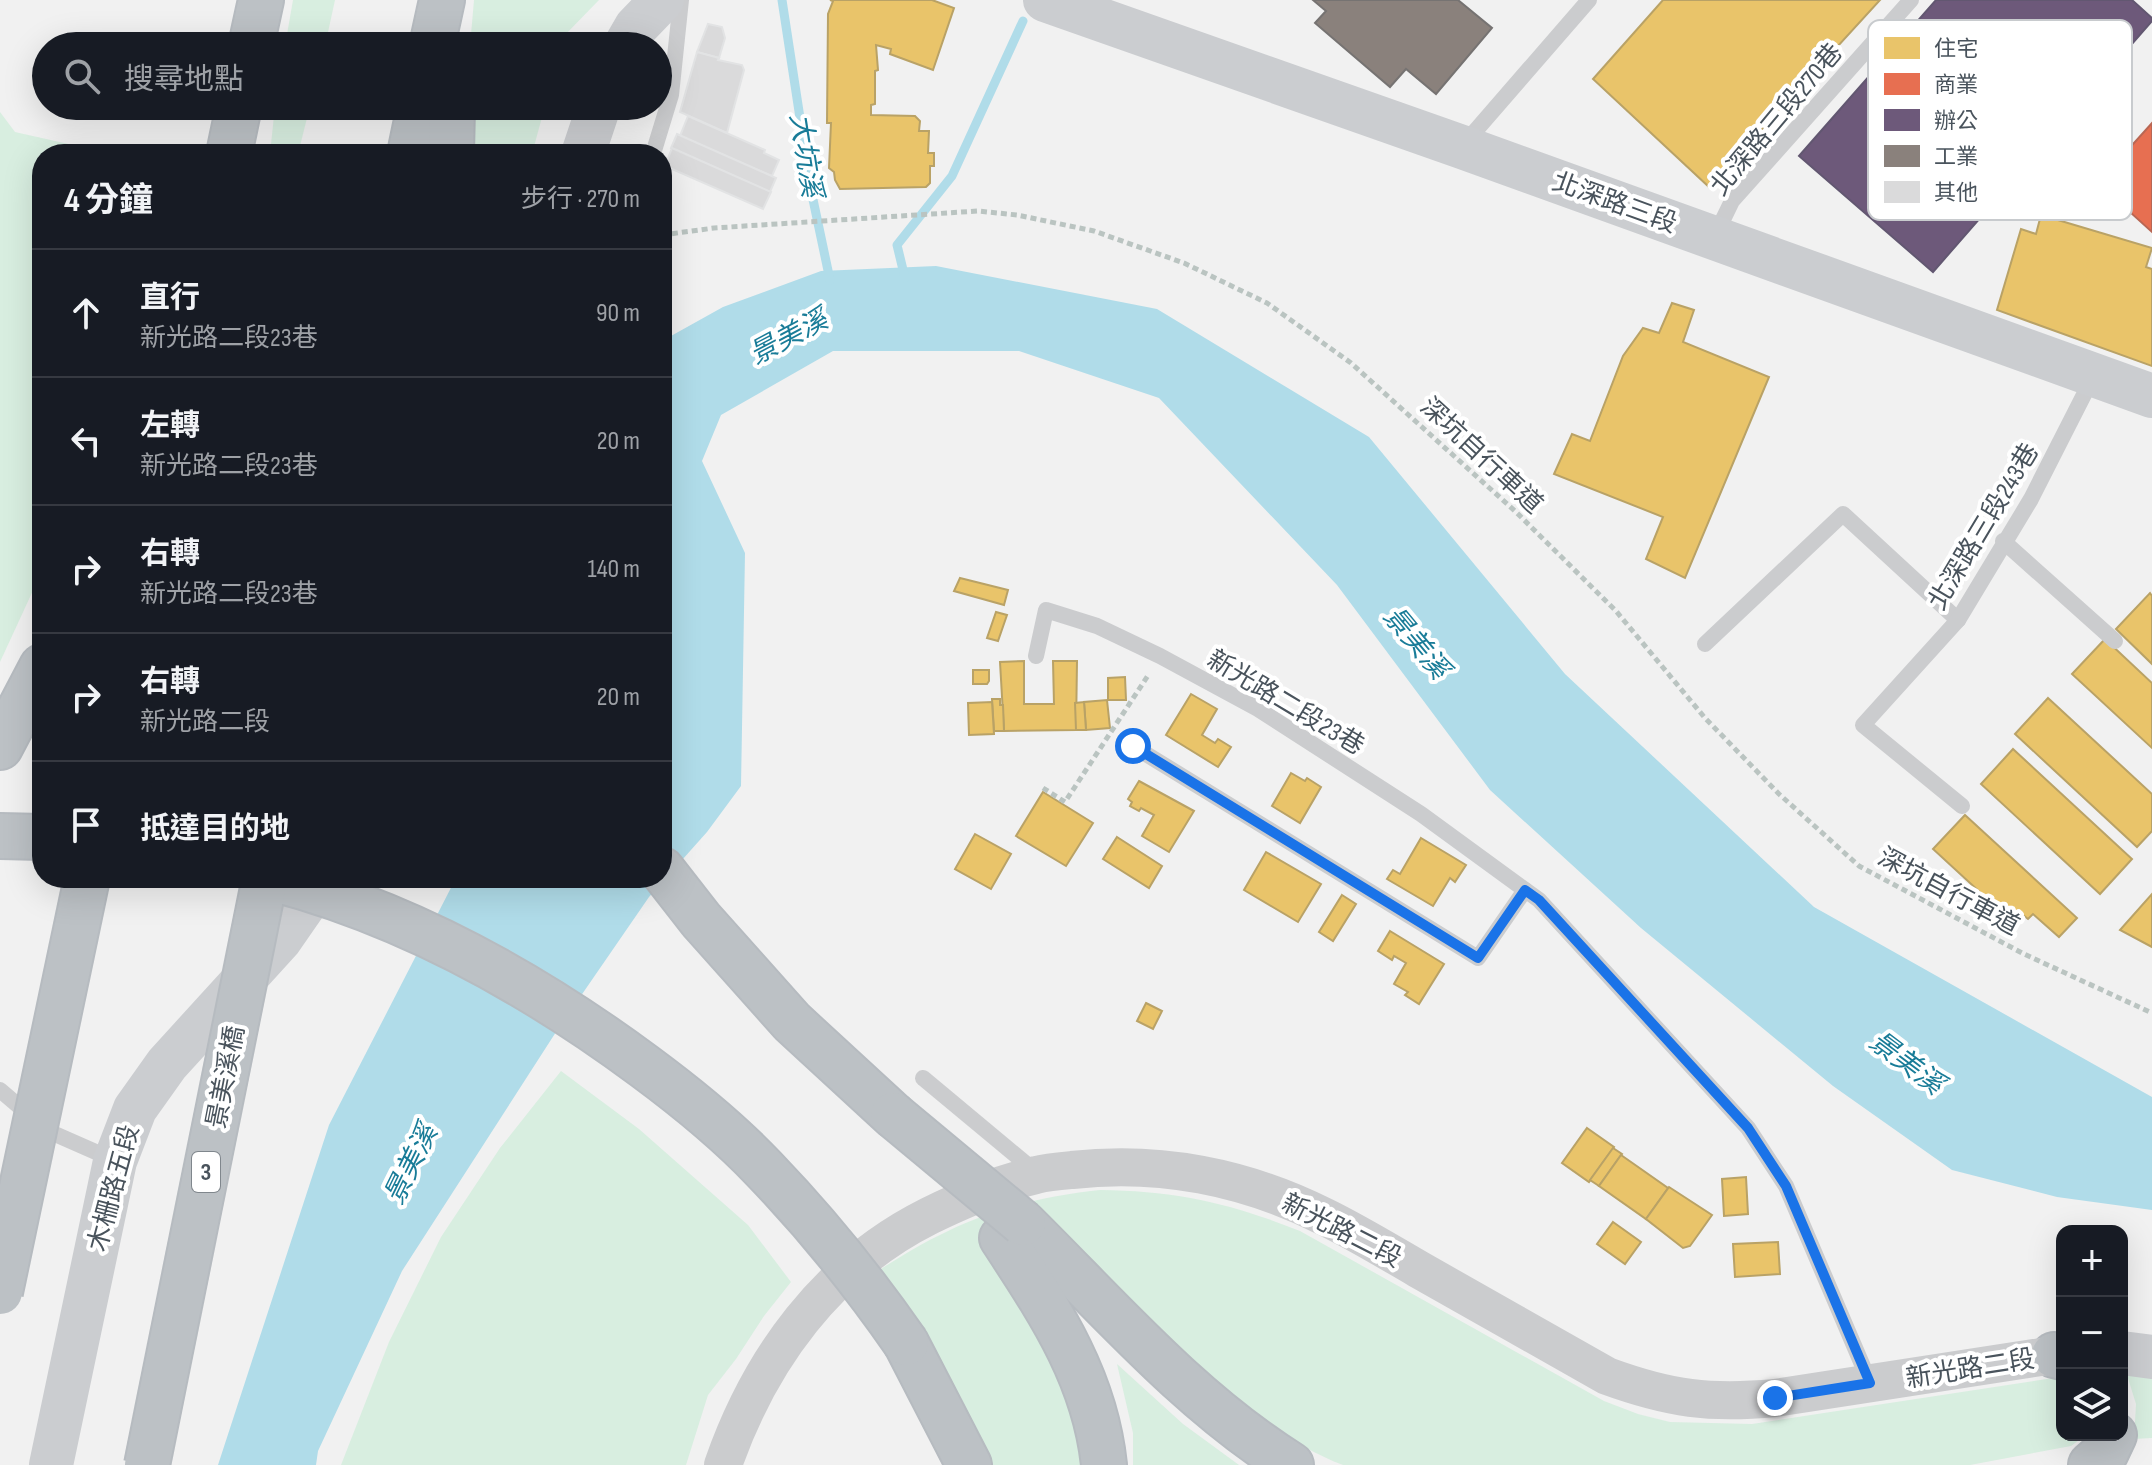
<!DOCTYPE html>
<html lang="zh-TW">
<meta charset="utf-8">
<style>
body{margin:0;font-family:"Sofia Sans Condensed","Noto Sans TC",sans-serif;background:#242831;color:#f1f3f6}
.controls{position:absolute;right:24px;bottom:24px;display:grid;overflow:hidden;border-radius:16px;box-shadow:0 8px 32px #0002}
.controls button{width:72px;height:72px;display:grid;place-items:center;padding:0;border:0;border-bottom:2px solid #363941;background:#171b24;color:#f1f3f6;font:40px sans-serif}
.stop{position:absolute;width:24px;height:24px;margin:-18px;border:6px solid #1a73e8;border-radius:50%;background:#fff}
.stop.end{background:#1a73e8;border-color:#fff;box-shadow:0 2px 8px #0008}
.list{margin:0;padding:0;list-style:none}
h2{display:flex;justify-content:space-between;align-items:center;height:104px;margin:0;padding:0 32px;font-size:34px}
h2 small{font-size:26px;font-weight:400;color:#9ea1a6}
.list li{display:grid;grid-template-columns:52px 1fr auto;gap:24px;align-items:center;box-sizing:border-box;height:128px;padding:0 32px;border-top:2px solid #363941}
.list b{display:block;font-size:30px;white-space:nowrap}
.list p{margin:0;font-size:26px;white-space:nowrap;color:#9ea1a6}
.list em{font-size:26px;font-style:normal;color:#9ea1a6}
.icon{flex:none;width:44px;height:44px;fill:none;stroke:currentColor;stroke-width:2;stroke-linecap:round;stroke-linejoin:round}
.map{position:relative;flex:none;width:2152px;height:1465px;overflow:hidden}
.search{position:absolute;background:#171b24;box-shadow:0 8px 32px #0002;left:32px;top:32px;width:640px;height:88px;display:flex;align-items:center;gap:20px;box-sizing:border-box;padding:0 28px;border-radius:44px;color:#9ea1a6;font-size:30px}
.panel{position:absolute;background:#171b24;box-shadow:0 8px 32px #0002;left:32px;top:144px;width:640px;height:744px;border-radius:32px}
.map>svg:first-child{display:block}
.green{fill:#d8eee0}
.water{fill:#b0dce9}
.homes{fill:#e9c46a;stroke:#b9a266;stroke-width:2}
.shops{fill:#e76f51;stroke:#b86754;stroke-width:2}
.offices{fill:#6d597a;stroke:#625771;stroke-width:2}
.industry{fill:#8a817c;stroke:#767372;stroke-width:2}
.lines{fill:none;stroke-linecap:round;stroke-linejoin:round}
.stream{stroke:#b0dce9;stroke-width:9}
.building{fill:#dadadb;stroke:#e2e3e4;stroke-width:2}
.motorway-casing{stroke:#b6bbc0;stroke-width:48}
.path{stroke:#bac4c1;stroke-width:5;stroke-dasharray:6 4;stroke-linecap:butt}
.service{stroke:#cbccce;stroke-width:16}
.tertiary{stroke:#cbccce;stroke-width:38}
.secondary{stroke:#cbcdd0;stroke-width:44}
.motorway{stroke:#bcc1c5;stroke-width:44}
.motorway-bridge-casing{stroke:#b6bbc0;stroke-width:48;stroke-linecap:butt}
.motorway-bridge{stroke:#bcc1c5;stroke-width:44}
.route{stroke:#1a73e8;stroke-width:10}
.labels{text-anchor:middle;stroke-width:8;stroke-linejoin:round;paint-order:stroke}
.shield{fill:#fff;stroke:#80878d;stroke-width:2}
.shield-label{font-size:24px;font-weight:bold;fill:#49535c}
.street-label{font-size:26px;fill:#49535c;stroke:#fff}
.water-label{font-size:28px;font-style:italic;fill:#197c98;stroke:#fff}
.key{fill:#fff;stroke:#c8cbce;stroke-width:2}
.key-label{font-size:22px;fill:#49535c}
</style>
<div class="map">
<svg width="2152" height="1465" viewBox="0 0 2152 1465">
<rect width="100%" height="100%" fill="#f1f1f1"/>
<g class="green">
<polygon points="293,0 335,0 325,46 285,46"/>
<polygon points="474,0 599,0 564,36 562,46 470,46"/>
<polygon points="275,106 310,106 298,154 270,154"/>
<polygon points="464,106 545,106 532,154 464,154"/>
<polygon points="0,112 15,132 113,154 42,154 42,571 0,662"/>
<polygon points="561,1071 639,1129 748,1225 791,1282 764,1316 736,1359 708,1395 686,1465 341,1465 389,1342 441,1237 500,1148"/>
<path d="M1100,1190C1176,1191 1230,1203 1300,1231L1604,1401L1638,1414L1670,1422L1752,1424L2053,1378H2062V1435H2086L2071,1446L1970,1465H1343C1264,1434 1203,1373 1144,1315C1109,1280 1075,1246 1040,1211L1058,1370L1081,1435L1086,1465H992L984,1447L872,1275C948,1224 1009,1200 1100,1190Z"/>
<polygon points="1117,1364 1183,1424 1239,1465 1133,1465 1133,1433"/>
<polygon points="2127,1375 2152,1378 2152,1438 2134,1439 2136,1404"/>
</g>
<polygon class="water" points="936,266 1157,309 1369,437 1565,674 1814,907 2152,1097 2152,1210 2057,1197 1952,1170 1833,1086 1641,928 1490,790 1337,585 1159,398 1019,351 833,351 721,415 702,461 745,553 741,786 707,832 649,897 556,1032 402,1271 318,1451 316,1465 218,1465 329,1125 456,878 662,878 662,341 723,307 821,271"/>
<g class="homes">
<polygon points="830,0 932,0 954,8 933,70 890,54 891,49 876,45 878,70 875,71 875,104 871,105 871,115 915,116 920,121 919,131 929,131 928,153 934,153 934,166 930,166 930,183 926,187 840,189 835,180 834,172 829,168 831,123 827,123 828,14 833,1"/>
<polygon points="1663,0 1880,0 1709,187 1593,79"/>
<polygon points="2041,215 2152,248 2146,267 2152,269 2152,366 1997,310 2021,229 2036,234"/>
<polygon points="1672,303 1694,310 1683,342 1769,377 1685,578 1646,559 1663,517 1554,474 1572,434 1590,441 1623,356 1643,328 1659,333"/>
<polygon points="960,578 1008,590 1004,605 954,591"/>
<polygon points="2150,593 2152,596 2152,664 2116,629"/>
<polygon points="996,612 1007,615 998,641 987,638"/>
<polygon points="2105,639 2152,683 2152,748 2072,674"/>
<polygon points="1024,661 1024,704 1054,704 1053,661 1077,661 1076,730 1004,731 1000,662"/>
<polygon points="973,670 989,670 989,681 987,684 973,684"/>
<polygon points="1125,677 1126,700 1108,700 1108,678"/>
<polygon points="1191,694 1217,709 1202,735 1215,743 1218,739 1231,747 1218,767 1166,735"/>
<polygon points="2048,698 2152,794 2152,831 2137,847 2015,734"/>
<polygon points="992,699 1000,699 1000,705 1003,705 1004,731 994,731"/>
<polygon points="1107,700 1110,728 1086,730 1084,702"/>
<polygon points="992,702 994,734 969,735 968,703"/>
<polygon points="1084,702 1086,730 1076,730 1075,703"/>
<polygon points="2013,749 2132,859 2100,894 1981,784"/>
<polygon points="1291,773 1305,781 1307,778 1321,787 1300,823 1272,806"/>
<polygon points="1139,781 1194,811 1169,852 1142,836 1154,815 1141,808 1139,811 1130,806 1132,802 1128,799"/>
<polygon points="1043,792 1093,823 1066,866 1016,836"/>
<polygon points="1965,815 2077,918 2059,937 2033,914 2028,919 2023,915 2018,920 2012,915 2008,918 1933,849"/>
<polygon points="975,834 1011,854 991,889 955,869"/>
<polygon points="1117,837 1162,866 1149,888 1103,859"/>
<polygon points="1421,838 1466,865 1455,882 1450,878 1433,906 1387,879 1393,870 1400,874"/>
<polygon points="1266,852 1321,884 1298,922 1244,890"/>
<polygon points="2152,894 2152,947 2120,930"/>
<polygon points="1342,895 1356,904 1333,941 1319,932"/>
<polygon points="1390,931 1444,964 1419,1004 1405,995 1408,992 1394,984 1406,963 1394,956 1392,960 1378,951"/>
<polygon points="1146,1003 1162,1011 1153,1029 1137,1021"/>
<polygon points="1587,1128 1614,1147 1589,1182 1562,1163"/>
<polygon points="1613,1148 1622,1154 1599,1186 1590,1180"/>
<polygon points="1621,1155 1668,1188 1646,1219 1599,1186"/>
<polygon points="1746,1177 1748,1214 1724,1216 1722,1179"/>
<polygon points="1669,1187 1712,1215 1690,1246 1683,1248 1646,1219"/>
<polygon points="1613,1222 1641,1242 1625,1264 1597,1244"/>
<polygon points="1778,1242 1780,1274 1735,1277 1733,1244"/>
</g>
<polygon class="shops" points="2152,123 2152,232 2098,183"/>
<polygon class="offices" points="1936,0 2132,0 2152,18 2152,21 1933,272 1799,156"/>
<polygon class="industry" points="1313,0 1458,0 1492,28 1436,94 1406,69 1390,87 1315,23 1326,11"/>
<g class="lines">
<g class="stream">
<polyline points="782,0 811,190 830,280"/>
<polyline points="905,278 897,245 952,176 1023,21"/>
</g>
</g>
<g class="building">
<polygon points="708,24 722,27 725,38 719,58 697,52"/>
<polygon points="697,52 719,58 718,60 742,65 744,70 727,133 680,112"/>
<polygon points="688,116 765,150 764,153 779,160 772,176 680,136"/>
<polygon points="677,134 776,178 770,192 671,148"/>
<polygon points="672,148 771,192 763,209 665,166"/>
</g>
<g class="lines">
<defs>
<g id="motorway">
<polyline points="251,46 261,0"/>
<polyline points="432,46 442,0"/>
<polyline points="229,154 239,106"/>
<polyline points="410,154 420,106"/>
<polyline points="451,154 452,106"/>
<polyline points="0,747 42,667"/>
<polyline points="0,836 42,837"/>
<polyline points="662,870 701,920 792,1022 893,1115"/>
<path d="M1023,1223C1108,1307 1189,1401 1291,1465"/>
<path d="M1002,1238C1049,1310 1095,1377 1104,1465"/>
<polyline points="906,1343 969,1465"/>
<polyline points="2054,1355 2062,1357"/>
<polyline points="2091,1465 2106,1452 2114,1435"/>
</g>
</defs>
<use href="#motorway" class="motorway-casing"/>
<g class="path">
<polyline points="662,235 714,228 978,211 1017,215 1094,231 1184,263 1267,303 1351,363 1516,512 1616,611 1705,718 1779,794 1859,866 2024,954 2152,1013"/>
<polyline points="1043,788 1065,802 1149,674"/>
</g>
<g class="service">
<polyline points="1464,144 1589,0"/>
<polyline points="653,154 671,95 681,0"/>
<polyline points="1715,236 1732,201 1911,0"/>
<polyline points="2003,541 2115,641"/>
<polyline points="1705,644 1843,514 1958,620"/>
<polyline points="1036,656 1046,610 1097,626 1160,656 1258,709 1421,814 1539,900 1748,1128 1786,1186 1870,1383"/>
<polyline points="1133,746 1478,958 1525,890"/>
<polyline points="1962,806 1863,725 1958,620 2031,499 2093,377"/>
<polyline points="923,1078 1037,1173"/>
<polyline points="0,1090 48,1131 114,1160"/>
</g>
<path class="tertiary" d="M723,1465C760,1359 827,1267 929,1216C964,1199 998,1184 1036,1175C1047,1172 1060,1171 1072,1170C1159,1160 1245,1177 1323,1216C1356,1232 1387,1251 1418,1269C1481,1305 1544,1340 1607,1376C1670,1399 1710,1404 1775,1398L2054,1355"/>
<g class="secondary">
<polyline points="1045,0 1462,147 2152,396"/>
<polyline points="625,46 636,27 662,0"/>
<polyline points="583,154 599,106"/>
<polyline points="2122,1353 2152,1357"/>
<polyline points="51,1465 115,1161 135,1109 167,1064 280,940 323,878"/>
</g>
<use href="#motorway" class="motorway"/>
<defs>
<g id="motorway-bridge">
<path d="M271,878C406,913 532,983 644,1066C686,1097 728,1131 764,1169C816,1223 863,1281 906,1343"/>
<polyline points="893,1115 1023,1223"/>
<polyline points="0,1292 87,878"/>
<polyline points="147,1465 265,878"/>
</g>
</defs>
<use href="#motorway-bridge" class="motorway-bridge-casing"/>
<use href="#motorway-bridge" class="motorway-bridge"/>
</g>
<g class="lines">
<polyline class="route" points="1133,746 1478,958 1525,890 1539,900 1748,1128 1786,1186 1870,1383 1775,1398"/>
</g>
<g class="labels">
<rect class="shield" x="192" y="1152" width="28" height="40" rx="6"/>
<g class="shield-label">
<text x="206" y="1180">3</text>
</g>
<g class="street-label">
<text transform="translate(1776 119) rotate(-50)" y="9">北深路三段270巷</text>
<text transform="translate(1615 202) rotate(20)" y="9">北深路三段</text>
<text transform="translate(1482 455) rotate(43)" y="9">深坑自行車道</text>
<text transform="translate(1983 526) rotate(-59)" y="9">北深路三段243巷</text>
<text transform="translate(1286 702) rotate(31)" y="9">新光路二段23巷</text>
<text transform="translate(1949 891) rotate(28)" y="9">深坑自行車道</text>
<text transform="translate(225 1077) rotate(-79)" y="9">景美溪橋</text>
<text transform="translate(113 1188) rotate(-75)" y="9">木柵路五段</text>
<text transform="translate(1342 1230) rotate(27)" y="9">新光路二段</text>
<text transform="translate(1970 1368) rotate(-9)" y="9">新光路二段</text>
</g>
<g class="water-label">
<text transform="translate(807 155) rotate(81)" y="10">大坑溪</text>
<text transform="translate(788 336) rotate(-28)" y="10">景美溪</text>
<text transform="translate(1417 642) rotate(50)" y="10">景美溪</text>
<text transform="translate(1907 1062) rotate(37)" y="10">景美溪</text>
<text transform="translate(410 1164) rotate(-64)" y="10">景美溪</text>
</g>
</g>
<rect x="1868" y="20" width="264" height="200" rx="12" class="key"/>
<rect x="1884" y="37" width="36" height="22" fill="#e9c46a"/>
<rect x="1884" y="73" width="36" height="22" fill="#e76f51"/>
<rect x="1884" y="109" width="36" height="22" fill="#6d597a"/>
<rect x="1884" y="145" width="36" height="22" fill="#8a817c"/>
<rect x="1884" y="181" width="36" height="22" fill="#dadadb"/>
<g class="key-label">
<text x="1934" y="56">住宅</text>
<text x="1934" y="92">商業</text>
<text x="1934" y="128">辦公</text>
<text x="1934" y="164">工業</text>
<text x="1934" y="200">其他</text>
</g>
</svg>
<div class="controls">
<button>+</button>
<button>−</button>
<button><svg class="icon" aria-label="layers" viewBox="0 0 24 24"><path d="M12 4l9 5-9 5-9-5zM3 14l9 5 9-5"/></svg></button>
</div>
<div class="stop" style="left:1133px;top:746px"></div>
<div class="stop end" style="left:1775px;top:1398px"></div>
<div class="search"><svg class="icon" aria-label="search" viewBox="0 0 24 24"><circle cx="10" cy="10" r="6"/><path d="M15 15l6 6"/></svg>搜尋地點</div>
<section class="panel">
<h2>4 分鐘<small>步行 · 270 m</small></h2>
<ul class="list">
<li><svg class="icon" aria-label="ahead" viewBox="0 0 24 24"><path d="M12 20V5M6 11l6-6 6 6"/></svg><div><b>直行</b><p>新光路二段23巷</p></div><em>90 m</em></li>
<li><svg class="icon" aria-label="left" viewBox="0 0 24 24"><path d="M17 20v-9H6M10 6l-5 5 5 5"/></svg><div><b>左轉</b><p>新光路二段23巷</p></div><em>20 m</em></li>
<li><svg class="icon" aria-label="right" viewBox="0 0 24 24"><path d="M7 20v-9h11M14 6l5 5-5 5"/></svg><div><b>右轉</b><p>新光路二段23巷</p></div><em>140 m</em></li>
<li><svg class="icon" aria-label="right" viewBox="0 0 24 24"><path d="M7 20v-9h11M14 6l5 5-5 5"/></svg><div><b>右轉</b><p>新光路二段</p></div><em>20 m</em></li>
<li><svg class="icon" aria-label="arrive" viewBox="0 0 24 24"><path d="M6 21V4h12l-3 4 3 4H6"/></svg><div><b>抵達目的地</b></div></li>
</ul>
</section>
</div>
